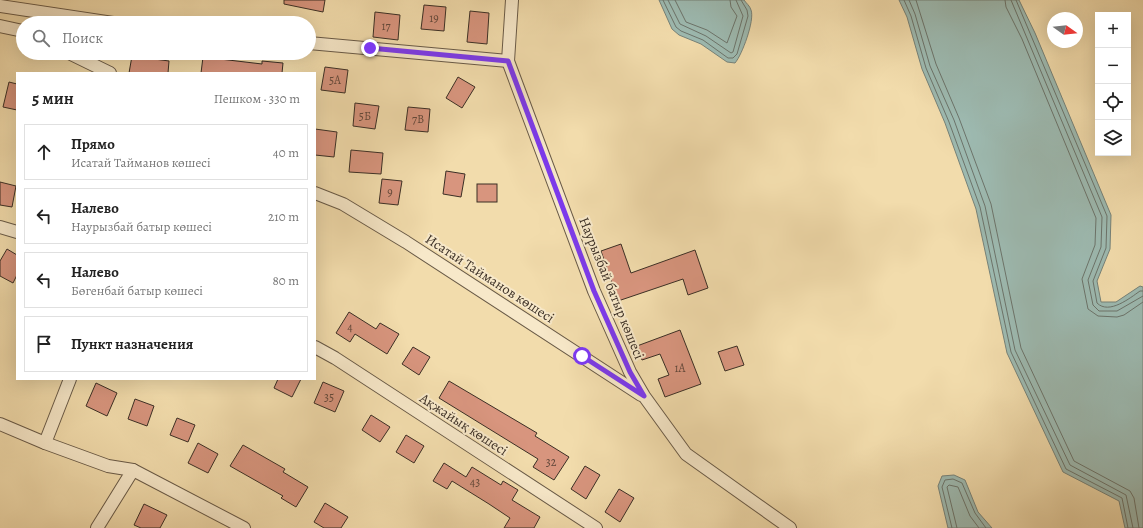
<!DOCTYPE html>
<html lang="ru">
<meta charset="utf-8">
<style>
body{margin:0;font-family:Alegreya,serif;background:#f6f6f6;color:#222}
.controls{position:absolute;right:12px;top:12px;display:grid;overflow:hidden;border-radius:0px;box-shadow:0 4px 16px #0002}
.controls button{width:36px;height:36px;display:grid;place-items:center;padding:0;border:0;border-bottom:1px solid #e0e0e0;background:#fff;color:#222;font:20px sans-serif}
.compass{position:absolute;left:1047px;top:12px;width:36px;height:36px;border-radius:50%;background:#fff;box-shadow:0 4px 16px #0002;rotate:105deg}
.stop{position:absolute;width:12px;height:12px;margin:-9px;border:3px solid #7c3aed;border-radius:50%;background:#fff}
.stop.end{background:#7c3aed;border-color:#fff;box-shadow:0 1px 4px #0008}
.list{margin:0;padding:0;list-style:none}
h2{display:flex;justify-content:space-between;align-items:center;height:52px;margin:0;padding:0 16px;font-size:17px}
h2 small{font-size:13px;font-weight:400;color:#767676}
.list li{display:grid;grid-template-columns:26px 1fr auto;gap:12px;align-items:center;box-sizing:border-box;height:56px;margin:0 8px 8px;padding:0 8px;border:1px solid #e0e0e0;border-radius:0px}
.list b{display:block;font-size:15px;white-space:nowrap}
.list p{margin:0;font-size:13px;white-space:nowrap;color:#767676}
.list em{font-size:13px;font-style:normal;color:#767676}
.icon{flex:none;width:22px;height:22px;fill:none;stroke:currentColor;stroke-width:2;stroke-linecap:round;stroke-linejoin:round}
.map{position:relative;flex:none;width:1143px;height:528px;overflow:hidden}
.search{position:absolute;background:#fff;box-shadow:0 4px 16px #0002;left:16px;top:16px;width:300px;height:44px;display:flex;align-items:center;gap:10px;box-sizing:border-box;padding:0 14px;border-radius:22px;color:#767676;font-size:15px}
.panel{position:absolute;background:#fff;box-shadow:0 4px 16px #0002;left:16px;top:72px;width:300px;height:308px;border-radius:0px}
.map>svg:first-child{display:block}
.water{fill:#9dbab1;stroke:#768279}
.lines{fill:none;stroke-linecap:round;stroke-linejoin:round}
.shore{stroke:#6c746b;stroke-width:1}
.building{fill:#d8957e;stroke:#3b2f25}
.minor-casing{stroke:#695a47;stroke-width:14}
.minor{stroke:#f7e8c9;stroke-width:12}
.route{stroke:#7c3aed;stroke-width:5}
.labels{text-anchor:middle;stroke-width:4;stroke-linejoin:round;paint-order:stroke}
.number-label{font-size:12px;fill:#62483b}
.street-label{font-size:14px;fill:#3b2f25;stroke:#f7e8c9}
</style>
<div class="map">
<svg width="1143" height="528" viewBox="0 0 1143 528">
<rect width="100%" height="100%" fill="#f2dcac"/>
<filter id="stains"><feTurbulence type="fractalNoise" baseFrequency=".005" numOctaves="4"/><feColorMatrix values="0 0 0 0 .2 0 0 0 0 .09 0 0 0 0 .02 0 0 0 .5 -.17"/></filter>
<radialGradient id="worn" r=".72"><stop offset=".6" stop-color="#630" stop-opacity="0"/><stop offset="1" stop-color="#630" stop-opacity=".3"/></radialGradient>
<g class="water">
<path d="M659,0H744C746,3 750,6 751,10C755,20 742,55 735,63L727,62L701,44L679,35L672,29Z"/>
<polygon points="899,0 1019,0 1035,33 1111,215 1110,249 1097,281 1101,302 1116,302 1140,286 1143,287 1143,528 1125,528 1119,501 1063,472 1007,353 976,209 945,123 922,69 907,17"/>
<polygon points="954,475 965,480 978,512 992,528 948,528 938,486 942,476"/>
</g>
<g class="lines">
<g class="shore">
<polyline points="663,0 676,27 681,31 703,40 728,58 733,58 737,54 748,16 747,10 741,0"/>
<polyline points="668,0 680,24 706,36 731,53 733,52 743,16 736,0"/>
<polyline points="675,0 686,22 707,30 727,43 737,16 731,7 730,0"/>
<polyline points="904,0 911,16 926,68 949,122 980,207 1011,352 1066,469 1122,498 1128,528"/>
<polyline points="909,0 915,14 930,66 954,120 985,206 1015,350 1070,465 1126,495 1133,528"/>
<polyline points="916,0 936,64 959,118 991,204 1021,348 1074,461 1130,491 1134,498 1139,528"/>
<polyline points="1005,0 1006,7 1022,39 1096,218 1095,245 1082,279 1088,309 1098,316 1117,317 1124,315 1143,302"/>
<polyline points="1011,0 1102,217 1101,247 1088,280 1093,305 1099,311 1117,311 1143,296"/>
<path d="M1016,0L1107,216L1106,248L1093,281L1097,303C1109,315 1130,298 1140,291H1143"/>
<polyline points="952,528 942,487 945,480 953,479 962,483 975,513 986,528"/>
<polyline points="957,528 947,487 949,485 958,487 970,516 979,528"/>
</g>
</g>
<g class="building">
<polygon points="284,0 325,0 323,12 284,4"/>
<polygon points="424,5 446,7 444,31 421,29"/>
<polygon points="470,11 489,13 487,44 467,42"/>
<polygon points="375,12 400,15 398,40 373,37"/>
<polygon points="132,56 169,61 168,73 129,73"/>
<polygon points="203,57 262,64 262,61 283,63 282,73 201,73"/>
<polygon points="325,67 348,70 345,93 321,90"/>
<polygon points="458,77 475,87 462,108 446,98"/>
<polygon points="9,82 17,84 17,110 3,107"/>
<polygon points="355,103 379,106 375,129 353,126"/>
<polygon points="408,107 430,109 428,132 405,130"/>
<polygon points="315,129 337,132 334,157 315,155"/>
<polygon points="351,150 383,153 381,174 349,172"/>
<polygon points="446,171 465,174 461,197 443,194"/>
<polygon points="382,179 402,181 398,205 379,203"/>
<polygon points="0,182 16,186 12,207 0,205"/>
<rect x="477" y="184" width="20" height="18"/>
<polygon points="621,244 631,273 695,250 708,288 688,295 683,279 618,301 601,251"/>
<polygon points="7,249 17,255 17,275 13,283 0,276 0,261"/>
<polygon points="349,312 376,329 380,323 399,334 387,354 355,334 350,342 336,333"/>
<polygon points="680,330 701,384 665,397 658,379 669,375 660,354 642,360 637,346"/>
<polygon points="737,346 744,365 725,371 718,352"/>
<polygon points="413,347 430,357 419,375 402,364"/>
<polygon points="278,379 301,379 292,397 274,388"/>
<polygon points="449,381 537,433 535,436 569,457 554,480 533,467 538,459 439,398"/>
<polygon points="323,382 344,391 335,412 314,403"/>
<polygon points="96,383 117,393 107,416 86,406"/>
<polygon points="135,399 154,406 147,426 128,419"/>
<polygon points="371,415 390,427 380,442 362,430"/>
<polygon points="177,418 195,425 188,442 170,435"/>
<polygon points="406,435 424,446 414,463 396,452"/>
<polygon points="198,443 218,454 208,473 188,463"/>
<polygon points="243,445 285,469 283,472 308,487 296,507 281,498 283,496 230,466"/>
<polygon points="444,463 466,477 472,467 501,485 503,481 518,490 512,500 540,517 534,528 504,528 510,518 489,504 452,481 447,489 433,481"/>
<polygon points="585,466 600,475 586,499 571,489"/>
<polygon points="619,489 634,498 620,522 605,512"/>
<polygon points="325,503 348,517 341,528 324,528 314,522"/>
<polygon points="144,504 167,515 160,528 141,528 134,525"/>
</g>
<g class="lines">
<defs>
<g id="minor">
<polyline points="512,0 508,61 594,291 630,372 644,396 686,454 790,528"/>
<polyline points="0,6 113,23"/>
<polyline points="0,26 23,31"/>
<polyline points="309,43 508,61"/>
<polyline points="69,53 110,73"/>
<polyline points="315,193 343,204 406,242 641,395"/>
<polyline points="0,227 17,232"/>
<polyline points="315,347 335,358 596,528"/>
<polyline points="0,424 45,443 108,466 133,470 244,528"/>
<polyline points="45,443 70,379"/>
<polyline points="97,528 133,470"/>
</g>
</defs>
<use href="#minor" class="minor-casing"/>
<use href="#minor" class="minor"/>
</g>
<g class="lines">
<polyline class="route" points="370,48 508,61 594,291 630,372 644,396 582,356"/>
</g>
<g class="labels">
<g class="number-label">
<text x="434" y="22">19</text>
<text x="386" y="30">17</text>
<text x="335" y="84">5А</text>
<text x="365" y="120">5Б</text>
<text x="418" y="123">7В</text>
<text x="390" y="196">9</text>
<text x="350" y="331">4</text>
<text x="680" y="372">1А</text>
<text x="329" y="401">35</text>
<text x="551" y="466">32</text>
<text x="475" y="486">43</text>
</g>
<g class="street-label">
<text transform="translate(490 278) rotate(33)" y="5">Исатай Тайманов көшесі</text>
<text transform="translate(612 288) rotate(68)" y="5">Наурызбай батыр көшесі</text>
<text transform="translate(464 424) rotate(33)" y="5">Ақжайық көшесі</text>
</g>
</g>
<rect width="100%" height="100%" filter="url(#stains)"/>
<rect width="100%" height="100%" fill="url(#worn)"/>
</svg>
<div class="controls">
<button>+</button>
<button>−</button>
<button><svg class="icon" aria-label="locate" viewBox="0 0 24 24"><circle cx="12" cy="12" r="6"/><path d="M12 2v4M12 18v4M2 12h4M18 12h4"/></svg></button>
<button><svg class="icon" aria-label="layers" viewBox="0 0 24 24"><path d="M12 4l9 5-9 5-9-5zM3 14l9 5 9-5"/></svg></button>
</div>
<svg class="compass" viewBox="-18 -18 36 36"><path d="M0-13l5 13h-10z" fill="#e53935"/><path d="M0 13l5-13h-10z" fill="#767676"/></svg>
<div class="stop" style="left:582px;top:356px"></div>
<div class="stop end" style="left:370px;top:48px"></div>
<div class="search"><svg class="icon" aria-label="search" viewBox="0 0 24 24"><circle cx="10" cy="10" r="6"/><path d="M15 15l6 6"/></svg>Поиск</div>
<section class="panel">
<h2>5 мин<small>Пешком · 330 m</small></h2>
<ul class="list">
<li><svg class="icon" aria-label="ahead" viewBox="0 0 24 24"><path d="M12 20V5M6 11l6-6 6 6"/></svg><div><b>Прямо</b><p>Исатай Тайманов көшесі</p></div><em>40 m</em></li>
<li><svg class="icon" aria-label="left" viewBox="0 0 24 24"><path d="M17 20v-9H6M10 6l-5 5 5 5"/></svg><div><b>Налево</b><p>Наурызбай батыр көшесі</p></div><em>210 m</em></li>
<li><svg class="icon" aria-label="left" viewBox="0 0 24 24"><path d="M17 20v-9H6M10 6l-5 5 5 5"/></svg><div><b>Налево</b><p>Бөгенбай батыр көшесі</p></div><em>80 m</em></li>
<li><svg class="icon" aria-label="arrive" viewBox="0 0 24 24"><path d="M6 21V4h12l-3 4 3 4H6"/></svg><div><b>Пункт назначения</b></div></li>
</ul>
</section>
</div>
